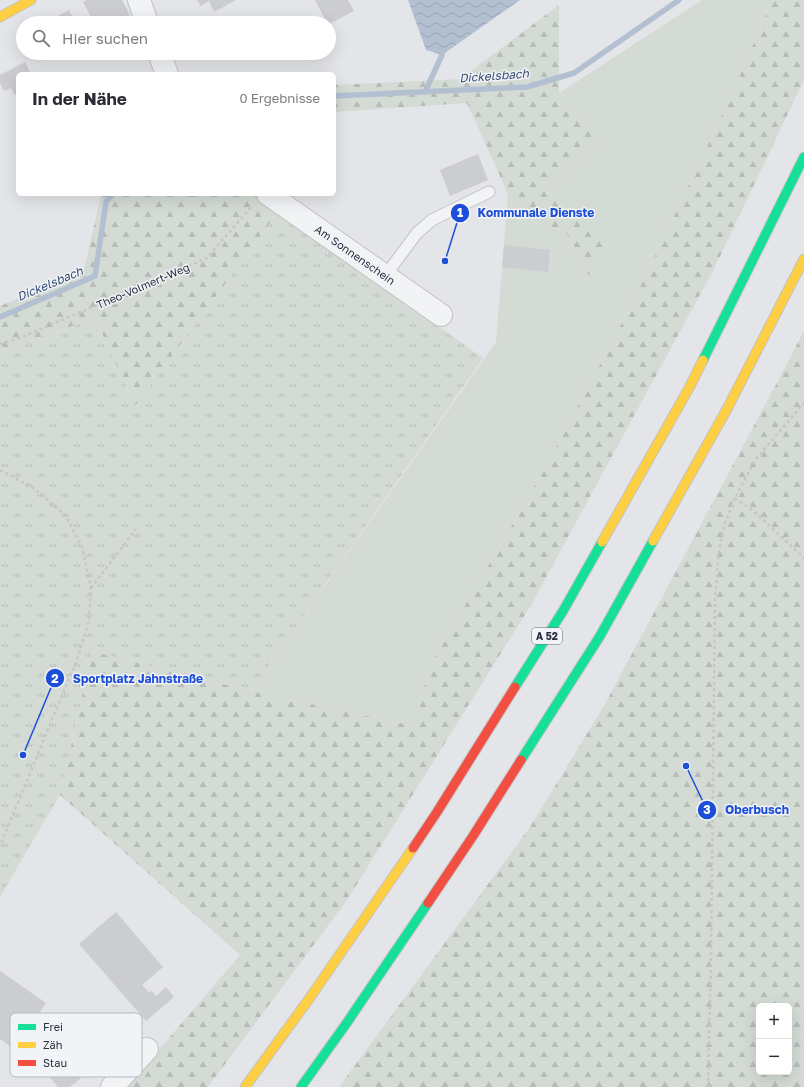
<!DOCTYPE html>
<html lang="de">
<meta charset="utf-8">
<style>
body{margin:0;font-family:"Golos Text",sans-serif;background:#f7f7f7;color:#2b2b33}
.controls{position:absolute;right:12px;bottom:12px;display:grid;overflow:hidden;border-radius:6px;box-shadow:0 4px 16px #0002}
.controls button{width:36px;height:36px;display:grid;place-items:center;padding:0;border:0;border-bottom:1px solid #e1e1e2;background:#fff;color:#2b2b33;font:20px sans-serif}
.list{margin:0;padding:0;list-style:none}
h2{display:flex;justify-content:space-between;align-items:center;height:52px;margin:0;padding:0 16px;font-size:17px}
h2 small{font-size:13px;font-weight:400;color:#7c7c81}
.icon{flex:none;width:22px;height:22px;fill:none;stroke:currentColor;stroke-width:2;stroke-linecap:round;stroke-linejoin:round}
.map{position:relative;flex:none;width:804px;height:1087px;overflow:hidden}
.search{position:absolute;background:#fff;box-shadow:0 4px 16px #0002;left:16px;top:16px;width:320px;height:44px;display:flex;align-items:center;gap:10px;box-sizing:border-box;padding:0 14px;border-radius:22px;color:#7c7c81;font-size:15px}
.panel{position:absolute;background:#fff;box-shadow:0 4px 16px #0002;left:16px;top:72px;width:320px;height:124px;border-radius:6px}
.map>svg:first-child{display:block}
.green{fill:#d4dbd4}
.forest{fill:url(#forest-firs);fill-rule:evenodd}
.park{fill:url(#park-tufts)}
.water{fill:url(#water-waves)}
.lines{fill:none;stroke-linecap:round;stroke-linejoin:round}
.stream{stroke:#b3c0d2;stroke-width:5.5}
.building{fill:#cccdd0}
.lane-casing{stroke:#c2c3c6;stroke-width:13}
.street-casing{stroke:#c2c3c6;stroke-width:24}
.fast-casing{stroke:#c2c3c6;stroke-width:11}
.slow-casing{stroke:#c2c3c6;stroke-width:11}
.jam-casing{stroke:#c2c3c6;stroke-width:11}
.path{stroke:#c5c6cb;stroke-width:2.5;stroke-dasharray:3 3;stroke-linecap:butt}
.lane{stroke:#f2f3f5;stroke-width:11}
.street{stroke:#f2f3f5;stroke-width:22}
.fast{stroke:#16e098;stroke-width:9}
.slow{stroke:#ffcf43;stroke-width:9}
.jam{stroke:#f24e42;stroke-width:9}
.labels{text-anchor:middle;stroke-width:3;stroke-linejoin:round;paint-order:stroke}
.shield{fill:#f1f3f7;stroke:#666b78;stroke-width:1}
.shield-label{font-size:10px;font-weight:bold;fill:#2a3141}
.street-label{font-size:11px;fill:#2a3141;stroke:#f1f3f7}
.water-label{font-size:12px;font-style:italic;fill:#364d74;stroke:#f1f3f7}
.key{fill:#f1f3f7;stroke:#b5b9c0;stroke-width:1}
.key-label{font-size:11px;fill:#2a3141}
.leader{fill:none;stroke:#1d4ed8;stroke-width:1.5}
.callout-dot{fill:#1d4ed8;stroke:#f1f3f7;stroke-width:1.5}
.mark-label{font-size:12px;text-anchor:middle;font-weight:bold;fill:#fff}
.callout-label{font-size:12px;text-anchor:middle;font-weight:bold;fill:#1d4ed8;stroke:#f1f3f7;stroke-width:3;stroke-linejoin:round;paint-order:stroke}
</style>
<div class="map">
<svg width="804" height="1087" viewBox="0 0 804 1087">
<defs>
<pattern id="forest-firs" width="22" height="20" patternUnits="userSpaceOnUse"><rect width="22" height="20" fill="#d4dbd4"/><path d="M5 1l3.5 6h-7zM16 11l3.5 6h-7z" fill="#b6bcb7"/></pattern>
<pattern id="park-tufts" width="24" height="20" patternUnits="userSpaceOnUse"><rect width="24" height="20" fill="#d4dbd4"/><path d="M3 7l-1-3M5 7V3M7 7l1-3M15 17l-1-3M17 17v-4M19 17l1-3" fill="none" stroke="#b6bcb7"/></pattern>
<pattern id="water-waves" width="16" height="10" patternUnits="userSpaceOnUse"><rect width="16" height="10" fill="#b3c0d2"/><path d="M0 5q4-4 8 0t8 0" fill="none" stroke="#9aa5b6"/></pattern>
</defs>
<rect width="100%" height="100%" fill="#e4e5e8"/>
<polygon class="green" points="702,0 772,0 734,90 633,302 545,468 430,666 414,726 251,691 496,342 508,194 531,220 566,232 589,276 610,239 545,192 596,141 559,93"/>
<g class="forest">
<polygon points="772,0 804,0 804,80 713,271 531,605 347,900 208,1087 127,1087 240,955 60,795 92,651 251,691 414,726 430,666 545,468 633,302 734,90"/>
<polygon points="559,5 559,93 596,141 545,192 611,239 589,276 566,232 531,220 508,194 467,103 334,112 334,85 460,79"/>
<polygon points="104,194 255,194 278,212 135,407 95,318 0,352 0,306 84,270 100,199"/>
<path d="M804,330V1087H339L530,827L605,704L789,360ZM759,1006H789V1072H759Z"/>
</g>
<polygon class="park" points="278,212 483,358 251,691 92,651 60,795 0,897 0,352 95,318 135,406"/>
<polygon class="water" points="408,0 520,0 442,55 426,50"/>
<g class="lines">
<g class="stream">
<polyline points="425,92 442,55"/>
<polyline points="334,96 527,87 574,73 679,0"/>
<polyline points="0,317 95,276 106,202 113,194"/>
</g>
</g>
<g class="building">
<polygon points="87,0 122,0 130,15 114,23 94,23 83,2"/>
<polygon points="197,0 236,0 214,12 209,1 201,6"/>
<polygon points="315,0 348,0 354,11 329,24 327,23"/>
<polygon points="69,10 76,23 43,23 54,18"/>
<polygon points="25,62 31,74 18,74 18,94 15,95 11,88 4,91 0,83 0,75"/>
<polygon points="478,154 488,180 450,196 440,170"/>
<polygon points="504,245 550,250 548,272 502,267"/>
<polygon points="116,912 163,967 142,985 149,992 152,991 156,996 166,987 174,997 146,1021 79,944"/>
<polygon points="0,971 46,1003 14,1049 0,1039"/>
<polygon points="103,1013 126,1040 70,1087 58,1087 40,1066"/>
</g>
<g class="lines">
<defs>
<polyline id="lane" points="385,276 417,233 432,220 489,192"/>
<g id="street">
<polyline points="139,0 147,23"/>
<polyline points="159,53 167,74"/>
<polyline points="268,194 441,315"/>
<polyline points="112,1087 147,1049"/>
</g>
<g id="fast">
<polyline points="703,360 804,157"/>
<polyline points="515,687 563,611 602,542"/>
<polyline points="521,760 600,636 653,541"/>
<polyline points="301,1087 346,1024 428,903"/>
</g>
<g id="slow">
<polyline points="0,17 31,0"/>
<polyline points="653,541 727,409 804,259"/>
<polyline points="602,542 689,388 703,360"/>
<polyline points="245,1087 309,999 413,848"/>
</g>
<g id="jam">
<polyline points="413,848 437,812 515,687"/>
<polyline points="428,903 473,836 521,760"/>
</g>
</defs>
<use href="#lane" class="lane-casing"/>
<use href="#street" class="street-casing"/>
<use href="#fast" class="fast-casing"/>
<use href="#slow" class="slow-casing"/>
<use href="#jam" class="jam-casing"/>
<g class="path">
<polyline points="0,344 20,338 207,258 252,206"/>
<polyline points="0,470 35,489 65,515 82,547 91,588 89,620 78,657 0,846"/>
<polyline points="735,498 757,514 804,558"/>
<polyline points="91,588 136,529"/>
<polyline points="708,1087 711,958 715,599 719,551 724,526 735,498 755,460 804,403"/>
</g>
<use href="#lane" class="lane"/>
<use href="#street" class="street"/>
<use href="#fast" class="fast"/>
<use href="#slow" class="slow"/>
<use href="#jam" class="jam"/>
</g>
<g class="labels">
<rect class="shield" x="532" y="628" width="30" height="16" rx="3"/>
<g class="shield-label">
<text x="547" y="640">A 52</text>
</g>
<g class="street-label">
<text transform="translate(355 255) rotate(35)" y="4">Am Sonnenschein</text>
<text transform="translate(143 286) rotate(-23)" y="4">Theo-Volmert-Weg</text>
</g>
<g class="water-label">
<text transform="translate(494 76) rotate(-4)" y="4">Dickelsbach</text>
<text transform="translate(50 284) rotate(-23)" y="4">Dickelsbach</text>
</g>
</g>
<rect x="10" y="1013" width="132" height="64" rx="6" class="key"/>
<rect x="18" y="1024" width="18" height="6" fill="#16e098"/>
<rect x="18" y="1042" width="18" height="6" fill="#ffcf43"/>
<rect x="18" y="1060" width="18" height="6" fill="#f24e42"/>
<g class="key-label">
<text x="43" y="1031">Frei</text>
<text x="43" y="1049">Zäh</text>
<text x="43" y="1067">Stau</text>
</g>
<path class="leader" d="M445 261L460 213M23 755L55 678M686 766L707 810"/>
<g class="callout-dot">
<circle cx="445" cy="261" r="4"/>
<circle cx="23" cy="755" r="4"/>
<circle cx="686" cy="766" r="4"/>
<circle cx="460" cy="213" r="10"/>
<circle cx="55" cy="678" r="10"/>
<circle cx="707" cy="810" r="10"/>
</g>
<g class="mark-label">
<text x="460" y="217">1</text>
<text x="55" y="683">2</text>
<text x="707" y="814">3</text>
</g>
<g class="callout-label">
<text x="536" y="217">Kommunale Dienste</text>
<text x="138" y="683">Sportplatz Jahnstraße</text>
<text x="757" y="814">Oberbusch</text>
</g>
</svg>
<div class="controls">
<button>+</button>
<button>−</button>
</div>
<div class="search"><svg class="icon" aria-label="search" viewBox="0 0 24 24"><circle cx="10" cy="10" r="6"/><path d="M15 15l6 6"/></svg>Hier suchen</div>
<section class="panel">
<h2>In der Nähe<small>0 Ergebnisse</small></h2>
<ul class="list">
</ul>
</section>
</div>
